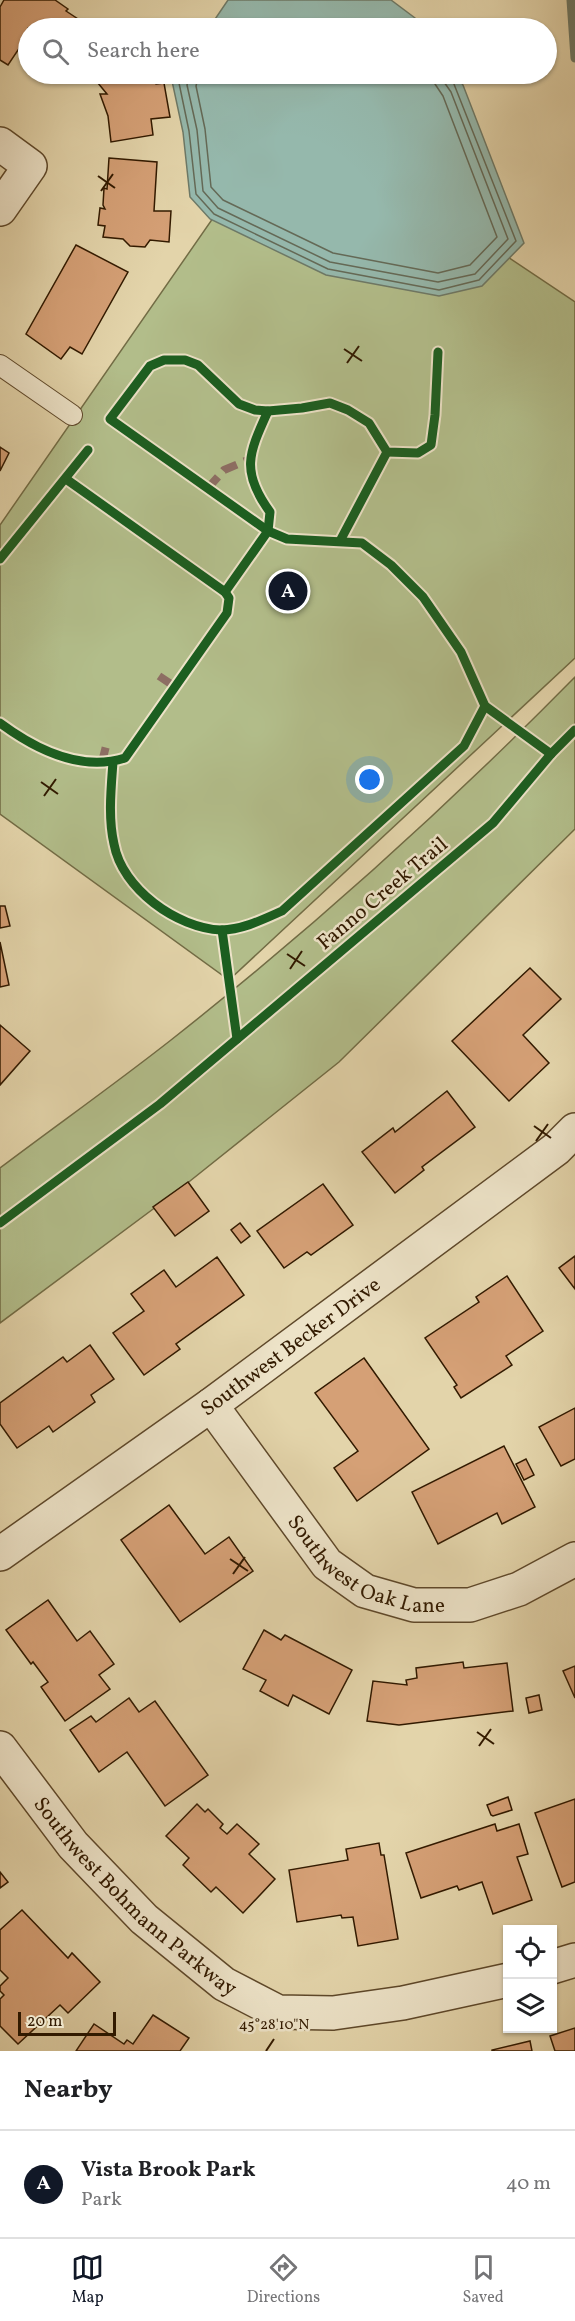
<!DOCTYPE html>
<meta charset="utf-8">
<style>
body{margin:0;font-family:Vollkorn,serif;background:#f2f2f2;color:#202124}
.controls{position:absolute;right:18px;bottom:18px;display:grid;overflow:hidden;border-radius:0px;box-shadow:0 2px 4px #0004}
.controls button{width:54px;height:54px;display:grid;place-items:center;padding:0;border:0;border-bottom:2px solid #e0e0e0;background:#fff;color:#202124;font:30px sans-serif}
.scale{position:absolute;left:18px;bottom:15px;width:98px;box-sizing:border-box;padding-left:6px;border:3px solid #321a00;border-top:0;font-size:16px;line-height:21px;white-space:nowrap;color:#321a00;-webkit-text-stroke:4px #ede3c8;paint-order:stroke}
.you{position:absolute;left:370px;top:780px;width:21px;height:21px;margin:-15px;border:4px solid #fff;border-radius:50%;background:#1a73e8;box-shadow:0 0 0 9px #1a73e833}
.badge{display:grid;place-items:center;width:39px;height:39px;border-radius:50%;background:#111827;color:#fff;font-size:20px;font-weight:700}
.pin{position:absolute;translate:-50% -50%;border:3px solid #fff;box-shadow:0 2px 6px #0006}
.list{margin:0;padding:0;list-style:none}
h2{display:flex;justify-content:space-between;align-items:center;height:78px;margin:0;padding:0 24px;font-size:26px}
h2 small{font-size:20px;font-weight:400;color:#757577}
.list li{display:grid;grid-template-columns:39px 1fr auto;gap:18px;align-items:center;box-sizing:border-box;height:108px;padding:0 24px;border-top:2px solid #e0e0e0}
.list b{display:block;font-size:22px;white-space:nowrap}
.list p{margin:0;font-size:20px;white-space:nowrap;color:#757577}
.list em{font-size:20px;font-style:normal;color:#757577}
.icon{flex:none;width:33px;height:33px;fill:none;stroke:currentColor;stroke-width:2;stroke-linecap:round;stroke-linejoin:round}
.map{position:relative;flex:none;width:575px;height:2051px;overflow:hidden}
.search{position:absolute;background:#fff;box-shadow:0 2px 4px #0004;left:18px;right:18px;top:18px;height:66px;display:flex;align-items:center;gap:15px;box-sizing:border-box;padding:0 21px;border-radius:33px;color:#757577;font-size:22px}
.sheet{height:186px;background:#fff}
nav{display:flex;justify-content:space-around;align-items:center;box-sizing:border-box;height:84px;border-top:2px solid #e0e0e0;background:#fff;font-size:16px;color:#757577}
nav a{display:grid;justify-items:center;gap:3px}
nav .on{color:#111827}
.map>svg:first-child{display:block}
.green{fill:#b2bd8a;stroke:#726c45;stroke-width:1.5}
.water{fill:#95b8ac;stroke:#6d7967;stroke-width:1.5}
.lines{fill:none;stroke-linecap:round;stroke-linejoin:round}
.shore{stroke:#646956;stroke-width:1.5}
.stream{stroke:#6d7967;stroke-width:9}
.building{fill:#d5a076;stroke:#321a00;stroke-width:1.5}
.lane-casing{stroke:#5e482a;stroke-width:22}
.street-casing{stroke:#5e482a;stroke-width:36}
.lane{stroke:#ede3c8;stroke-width:20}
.street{stroke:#ede3c8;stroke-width:33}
.quiet{stroke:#8d6e63;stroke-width:8;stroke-dasharray:15 8;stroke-linecap:butt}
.cycleway-casing{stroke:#ede3c8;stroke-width:13}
.cycleway{stroke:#1b5e20;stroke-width:9}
.ticks{fill:none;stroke:#321a00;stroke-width:2}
.labels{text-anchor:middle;stroke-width:5;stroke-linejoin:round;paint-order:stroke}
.street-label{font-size:21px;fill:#321a00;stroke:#ede3c8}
.ticks-label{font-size:15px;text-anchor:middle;fill:#321a00;stroke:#ede3c8;stroke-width:5;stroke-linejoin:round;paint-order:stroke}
</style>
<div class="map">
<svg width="575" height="2051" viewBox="0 0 575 2051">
<rect width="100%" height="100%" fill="#e3d4aa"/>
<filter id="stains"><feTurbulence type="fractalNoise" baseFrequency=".00333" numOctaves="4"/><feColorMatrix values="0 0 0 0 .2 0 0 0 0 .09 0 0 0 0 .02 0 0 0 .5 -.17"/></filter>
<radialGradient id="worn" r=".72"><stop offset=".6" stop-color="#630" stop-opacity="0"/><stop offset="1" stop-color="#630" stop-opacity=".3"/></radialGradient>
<g class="green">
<polygon points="288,110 575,302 575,658 229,980 0,814 0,525"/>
<path d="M575,677V829L339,1062L180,1189L0,1323V1168C57,1125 115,1084 171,1040C313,928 448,806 575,677Z"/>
</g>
<g class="water">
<polygon points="228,0 391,0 415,18 422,28 209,28"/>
<polygon points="178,74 455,74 463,85 524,243 482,286 439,296 326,275 210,219 190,197 183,132 172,81"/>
</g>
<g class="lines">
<g class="shore">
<polyline points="182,74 179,83 189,131 196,194 214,214 328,269 439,290 479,280 516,241 450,74"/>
<polyline points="190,74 187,85 197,130 203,191 218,208 330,262 438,282 475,274 508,239 451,92 444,82 443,74"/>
<polyline points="199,74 196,86 205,129 211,187 223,200 333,253 438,273 470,265 497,237 443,96 435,84 434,74"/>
</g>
<polyline class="stream" points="571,0 575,58"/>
</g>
<g class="building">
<polygon points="4,0 55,0 68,9 66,11 81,21 76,28 28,28 28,49 22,44 8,65 0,60 0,7"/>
<polygon points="96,74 152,74 156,84 164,83 170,117 151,119 153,135 111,142 108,116 100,94 107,94 93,77"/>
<polygon points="109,158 157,162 154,211 171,211 169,242 150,240 145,247 130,246 123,239 103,237 105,226 98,225 100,208 105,209 103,205 104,188 107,189"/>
<polygon points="76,245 128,272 82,354 70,347 61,359 26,334"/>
<polygon points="0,447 9,453 0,471"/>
<polygon points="0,906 5,906 10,926 0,928"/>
<polygon points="0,942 9,985 0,987"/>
<polygon points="530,968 561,999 523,1035 549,1063 509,1101 452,1041"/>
<polygon points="0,1025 30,1051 0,1085"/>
<polygon points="447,1091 475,1127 422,1167 424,1170 395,1193 362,1152 393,1128 395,1132"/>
<polygon points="188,1182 209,1211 175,1236 153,1207"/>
<polygon points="323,1184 353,1225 311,1255 307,1252 284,1268 257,1231"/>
<polygon points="240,1223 250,1236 241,1243 231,1230"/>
<polygon points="575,1256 575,1289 559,1268"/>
<polygon points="217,1257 244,1295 176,1344 180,1349 144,1375 113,1333 144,1311 131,1294 164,1270 176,1287"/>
<polygon points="507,1276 543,1331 506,1356 512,1365 461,1398 454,1387 457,1385 425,1338 479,1302 476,1297"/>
<polygon points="90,1345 114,1379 91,1395 95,1402 53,1432 49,1426 17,1448 0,1424 0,1403 63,1357 67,1362"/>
<polygon points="364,1358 429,1449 357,1501 334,1468 358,1451 315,1393"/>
<polygon points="575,1408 575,1459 561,1466 539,1427"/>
<polygon points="504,1446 535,1507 502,1524 497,1513 438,1544 412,1492"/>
<polygon points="526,1459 534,1475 524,1480 516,1464"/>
<polygon points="169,1505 205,1554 229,1537 253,1571 180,1622 121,1540"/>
<polygon points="48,1600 77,1641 90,1631 114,1664 99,1675 110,1689 65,1721 41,1687 48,1682 33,1662 31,1664 6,1630"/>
<polygon points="264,1630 281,1640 285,1635 352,1670 329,1714 293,1695 288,1706 260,1691 266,1680 243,1669"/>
<polygon points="463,1662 464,1668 507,1663 513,1711 399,1725 367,1721 373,1681 407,1685 406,1680 417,1678 416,1668"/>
<polygon points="575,1666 575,1698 563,1671"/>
<polygon points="539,1695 542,1710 529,1713 526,1698"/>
<polygon points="129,1698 139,1712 155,1701 208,1775 165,1806 127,1752 99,1772 70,1730 91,1716 96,1722"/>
<polygon points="508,1797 512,1810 493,1816 491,1815 487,1805"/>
<polygon points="575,1799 575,1882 562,1887 535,1813"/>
<polygon points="197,1804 205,1812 208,1809 223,1824 220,1828 227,1834 237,1824 259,1844 249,1854 275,1879 243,1913 216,1887 211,1892 183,1865 189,1858 166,1836"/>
<polygon points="495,1824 497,1831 519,1824 528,1854 517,1857 532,1900 493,1914 482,1882 459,1890 457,1886 421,1898 406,1853"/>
<polygon points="379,1843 381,1855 384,1855 398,1939 358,1946 353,1917 342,1918 341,1915 297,1922 289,1870 348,1860 346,1849"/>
<polygon points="0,1872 8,1882 0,1888"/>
<polygon points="22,1910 68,1958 72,1953 100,1982 68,2013 60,2005 18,2044 0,2026 0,1999 4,1995 0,1991 0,1986 8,1978 0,1970 0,1930"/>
<polygon points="153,2015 189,2038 180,2051 76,2051 94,2024 124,2044 127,2040 133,2044"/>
<polygon points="575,2028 575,2051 555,2051 550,2036"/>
<polygon points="530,2041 532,2051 492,2051 492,2050"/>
</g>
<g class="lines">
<defs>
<polyline id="lane" points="0,365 72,415"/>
<g id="street">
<polyline points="0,144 30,166 0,209"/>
<path id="s1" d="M211,1405L327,1564L365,1591L414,1605H470L519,1589L575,1559"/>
<path id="s2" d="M0,1554L211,1405L556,1149L575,1130"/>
<path id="s3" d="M0,1748L73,1845L144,1919L224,1984L278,2012L333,2013L403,2003L508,1980"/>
<polyline points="552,1967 575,1960"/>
</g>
</defs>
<use href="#lane" class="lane-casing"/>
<use href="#street" class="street-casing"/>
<use href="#lane" class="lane"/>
<use href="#street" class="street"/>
<g class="quiet">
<polyline points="208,488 224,470 250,459"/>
<polyline points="159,676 174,686"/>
<polyline points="102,762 107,742"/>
</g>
<defs>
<g id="cycleway">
<polyline points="438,352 435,415 431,445 418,453 387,452 369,423 348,410 330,403 302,408 268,411 255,410 239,404 198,365 185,360 164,360 150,366 110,419 268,531 287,539 362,543 391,565 423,597 461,652 485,706 551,754"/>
<polyline points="340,541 387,452"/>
<polyline points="0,559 88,450"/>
<path d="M225,592L268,531L270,512C240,471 249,453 268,411"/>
<path d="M0,723C35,749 80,772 125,758L227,613L229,598L225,592L66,479"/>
<path d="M113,762C111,789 108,818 114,844C122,889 177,928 221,930C242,930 264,919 282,911L464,746L485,706"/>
<polyline points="222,930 237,1039"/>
<polyline points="0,1223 160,1104 493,823 551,754 575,730"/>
</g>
</defs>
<use href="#cycleway" class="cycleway-casing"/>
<use href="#cycleway" class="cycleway"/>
</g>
<path class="ticks" d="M98,176L115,188M101,191L113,174M344,349L362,361M347,363L359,346M41,782L58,794M44,796L56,779M287,954L305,966M290,969L302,951M534,1126L551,1138M536,1141L548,1124M230,1559L248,1571M233,1574L245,1557M477,1732L494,1744M479,1746L491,1729M266,2051L274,2039"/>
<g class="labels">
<g class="street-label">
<text transform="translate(382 893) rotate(-40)" y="7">Fanno Creek Trail</text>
<text dy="7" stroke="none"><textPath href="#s2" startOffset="357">Southwest Becker Drive</textPath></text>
<text dy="7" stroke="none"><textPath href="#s1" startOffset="232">Southwest Oak Lane</textPath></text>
<text dy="7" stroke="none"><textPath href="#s3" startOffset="202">Southwest Bohmann Parkway</textPath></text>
</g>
</g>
<g class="ticks-label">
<text x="274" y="2029">45°28'10"N</text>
</g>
<rect width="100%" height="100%" filter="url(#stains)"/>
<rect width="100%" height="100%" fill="url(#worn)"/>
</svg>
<div class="controls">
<button><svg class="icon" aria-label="locate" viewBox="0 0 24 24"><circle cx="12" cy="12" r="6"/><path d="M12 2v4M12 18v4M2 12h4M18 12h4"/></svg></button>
<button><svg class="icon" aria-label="layers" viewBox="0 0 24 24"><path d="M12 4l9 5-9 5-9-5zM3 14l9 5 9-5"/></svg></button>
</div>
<div class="scale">20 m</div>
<div class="you"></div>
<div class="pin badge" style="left:288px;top:591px">A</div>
<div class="search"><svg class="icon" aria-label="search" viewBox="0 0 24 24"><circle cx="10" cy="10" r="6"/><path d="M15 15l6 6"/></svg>Search here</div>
</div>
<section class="sheet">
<h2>Nearby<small></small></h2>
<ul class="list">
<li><span class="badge">A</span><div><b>Vista Brook Park</b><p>Park</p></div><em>40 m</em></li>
</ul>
</section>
<nav>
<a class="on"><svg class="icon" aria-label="map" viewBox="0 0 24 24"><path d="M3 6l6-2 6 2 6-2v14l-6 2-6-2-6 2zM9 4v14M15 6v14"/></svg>Map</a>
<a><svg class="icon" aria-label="directions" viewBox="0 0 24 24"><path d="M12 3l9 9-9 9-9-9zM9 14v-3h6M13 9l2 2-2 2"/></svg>Directions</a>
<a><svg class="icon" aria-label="saved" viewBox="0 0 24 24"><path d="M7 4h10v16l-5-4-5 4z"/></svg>Saved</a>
</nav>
